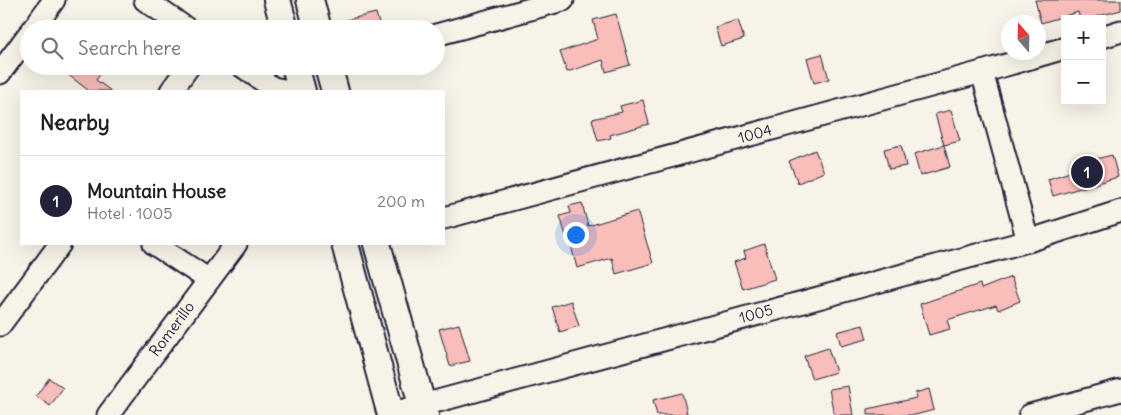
<!DOCTYPE html>
<meta charset="utf-8">
<style>
body{margin:0;font-family:Delius,sans-serif;background:#f2f2f2;color:#202124}
.controls{position:absolute;right:15px;top:15px;display:grid;overflow:hidden;border-radius:0px;box-shadow:0 5px 20px #0002}
.controls button{width:45px;height:45px;display:grid;place-items:center;padding:0;border:0;border-bottom:1px solid #e0e0e0;background:#fff;color:#202124;font:25px sans-serif}
.compass{position:absolute;left:1001px;top:15px;width:45px;height:45px;border-radius:50%;background:#fff;box-shadow:0 5px 20px #0002;rotate:340deg}
.you{position:absolute;left:575px;top:234px;width:18px;height:18px;margin:-12px;border:4px solid #fff;border-radius:50%;background:#1a73e8;box-shadow:0 0 0 8px #1a73e833}
.badge{display:grid;place-items:center;width:32px;height:32px;border-radius:50%;background:#22223b;color:#fff;font-size:16px;font-weight:700}
.pin{position:absolute;translate:-50% -50%;border:2px solid #fff;box-shadow:0 1px 5px #0006}
.list{margin:0;padding:0;list-style:none}
h2{display:flex;justify-content:space-between;align-items:center;height:65px;margin:0;padding:0 20px;font-size:21px}
h2 small{font-size:16px;font-weight:400;color:#757577}
.list li{display:grid;grid-template-columns:32px 1fr auto;gap:15px;align-items:center;box-sizing:border-box;height:90px;padding:0 20px;border-top:1px solid #e0e0e0}
.list b{display:block;font-size:19px;white-space:nowrap}
.list p{margin:0;font-size:16px;white-space:nowrap;color:#757577}
.list em{font-size:16px;font-style:normal;color:#757577}
.icon{flex:none;width:28px;height:28px;fill:none;stroke:currentColor;stroke-width:2;stroke-linecap:round;stroke-linejoin:round}
.map{position:relative;flex:none;width:1121px;height:415px;overflow:hidden}
.search{position:absolute;background:#fff;box-shadow:0 5px 20px #0002;left:20px;top:20px;width:425px;height:55px;display:flex;align-items:center;gap:12px;box-sizing:border-box;padding:0 18px;border-radius:28px;color:#757577;font-size:19px}
.panel{position:absolute;background:#fff;box-shadow:0 5px 20px #0002;left:20px;top:90px;width:425px;height:155px;border-radius:0px}
.map>svg:first-child{display:block}
.building{fill:#f9bdba;stroke:#22223b}
.lines{fill:none;stroke-linecap:round;stroke-linejoin:round}
.minor-casing{stroke:#22223b;stroke-width:25}
.tertiary-casing{stroke:#22223b;stroke-width:30}
.minor{stroke:#f7f3e8;stroke-width:21}
.tertiary{stroke:#f7f3e8;stroke-width:26}
.labels{text-anchor:middle;stroke-width:4;stroke-linejoin:round;paint-order:stroke}
.street-label{font-size:15px;fill:#22223b;stroke:#f7f3e8}
</style>
<div class="map">
<svg width="1121" height="415" viewBox="0 0 1121 415">
<rect width="100%" height="100%" fill="#f7f3e8"/>
<filter id="ink" filterUnits="userSpaceOnUse"><feTurbulence type="fractalNoise" baseFrequency=".02" numOctaves="2"/><feDisplacementMap in="SourceGraphic" scale="10" xChannelSelector="R" yChannelSelector="G"/><feConvolveMatrix kernelMatrix="1 2 1 2 8 2 1 2 1" color-interpolation-filters="sRGB"/></filter>
<g filter="url(#ink)">
<g class="building">
<polygon points="1035,0 1121,0 1121,10 1088,19 1080,19 1078,12 1041,23"/>
<polygon points="376,13 380,27 373,29 334,29 333,23"/>
<polygon points="616,14 630,65 606,72 603,60 567,72 560,52 598,39 593,20"/>
<polygon points="738,20 744,39 721,46 715,27"/>
<polygon points="822,54 829,79 814,83 807,58"/>
<polygon points="57,66 92,66 101,73 96,80 111,91 89,91"/>
<polygon points="643,100 649,124 610,135 611,138 598,141 592,119 622,112 620,106"/>
<polygon points="951,110 960,141 944,145 950,167 920,176 914,154 944,145 935,114"/>
<polygon points="901,145 906,166 889,169 884,149"/>
<polygon points="815,150 824,172 798,183 789,161"/>
<polygon points="1112,155 1118,177 1053,196 1048,179 1086,167 1084,162"/>
<polygon points="582,203 588,226 637,211 653,263 616,274 612,258 577,268 568,235 566,236 560,216 571,213 569,206"/>
<polygon points="764,244 775,279 743,289 734,262 746,258 744,251"/>
<polygon points="1011,277 1020,301 998,310 996,305 947,320 950,329 929,335 920,304 980,284 981,289"/>
<polygon points="571,301 579,326 560,332 552,307"/>
<polygon points="459,324 470,361 450,366 439,329"/>
<polygon points="863,325 867,339 841,346 837,332"/>
<polygon points="828,348 836,372 812,379 804,356"/>
<polygon points="49,378 63,388 50,406 36,396"/>
<polygon points="848,386 853,415 834,415 829,389"/>
<polygon points="929,389 934,410 915,415 868,415 868,409 916,398 915,393"/>
<polygon points="682,393 687,413 678,415 657,415 653,400"/>
</g>
<g class="lines">
<defs>
<g id="minor">
<polyline points="145,0 187,29"/>
<polyline points="33,29 54,0"/>
<polyline points="436,35 563,0"/>
<polyline points="1102,37 1121,31"/>
<polyline points="242,66 273,88 290,91"/>
<polyline points="982,72 1028,241"/>
<polyline points="0,73 29,34"/>
<polyline points="171,91 189,66"/>
<polyline points="444,218 982,72 1065,48"/>
<polyline points="154,244 209,280"/>
<polyline points="0,325 60,244"/>
<polyline points="390,414 1028,241 1121,211"/>
<polyline points="108,415 236,244"/>
<polyline points="1030,415 1121,390"/>
</g>
<g id="tertiary">
<polyline points="277,0 285,29"/>
<polyline points="310,0 318,29"/>
<polyline points="295,66 302,91"/>
<polyline points="328,66 335,91"/>
<polyline points="345,244 391,415"/>
<polyline points="377,244 425,415"/>
</g>
</defs>
<use href="#minor" class="minor-casing"/>
<use href="#tertiary" class="tertiary-casing"/>
<use href="#minor" class="minor"/>
<use href="#tertiary" class="tertiary"/>
</g>
</g>
<g class="labels">
<g class="street-label">
<text transform="translate(755 134) rotate(-15)" y="5">1004</text>
<text transform="translate(756 314) rotate(-15)" y="5">1005</text>
<text transform="translate(172 329) rotate(-53)" y="5">Romerillo</text>
</g>
</g>
</svg>
<div class="controls">
<button>+</button>
<button>−</button>
</div>
<svg class="compass" viewBox="-18 -18 36 36"><path d="M0-13l5 13h-10z" fill="#e53935"/><path d="M0 13l5-13h-10z" fill="#757577"/></svg>
<div class="you"></div>
<div class="pin badge" style="left:1087px;top:172px">1</div>
<div class="search"><svg class="icon" aria-label="search" viewBox="0 0 24 24"><circle cx="10" cy="10" r="6"/><path d="M15 15l6 6"/></svg>Search here</div>
<section class="panel">
<h2>Nearby<small></small></h2>
<ul class="list">
<li><span class="badge">1</span><div><b>Mountain House</b><p>Hotel · 1005</p></div><em>200 m</em></li>
</ul>
</section>
</div>
